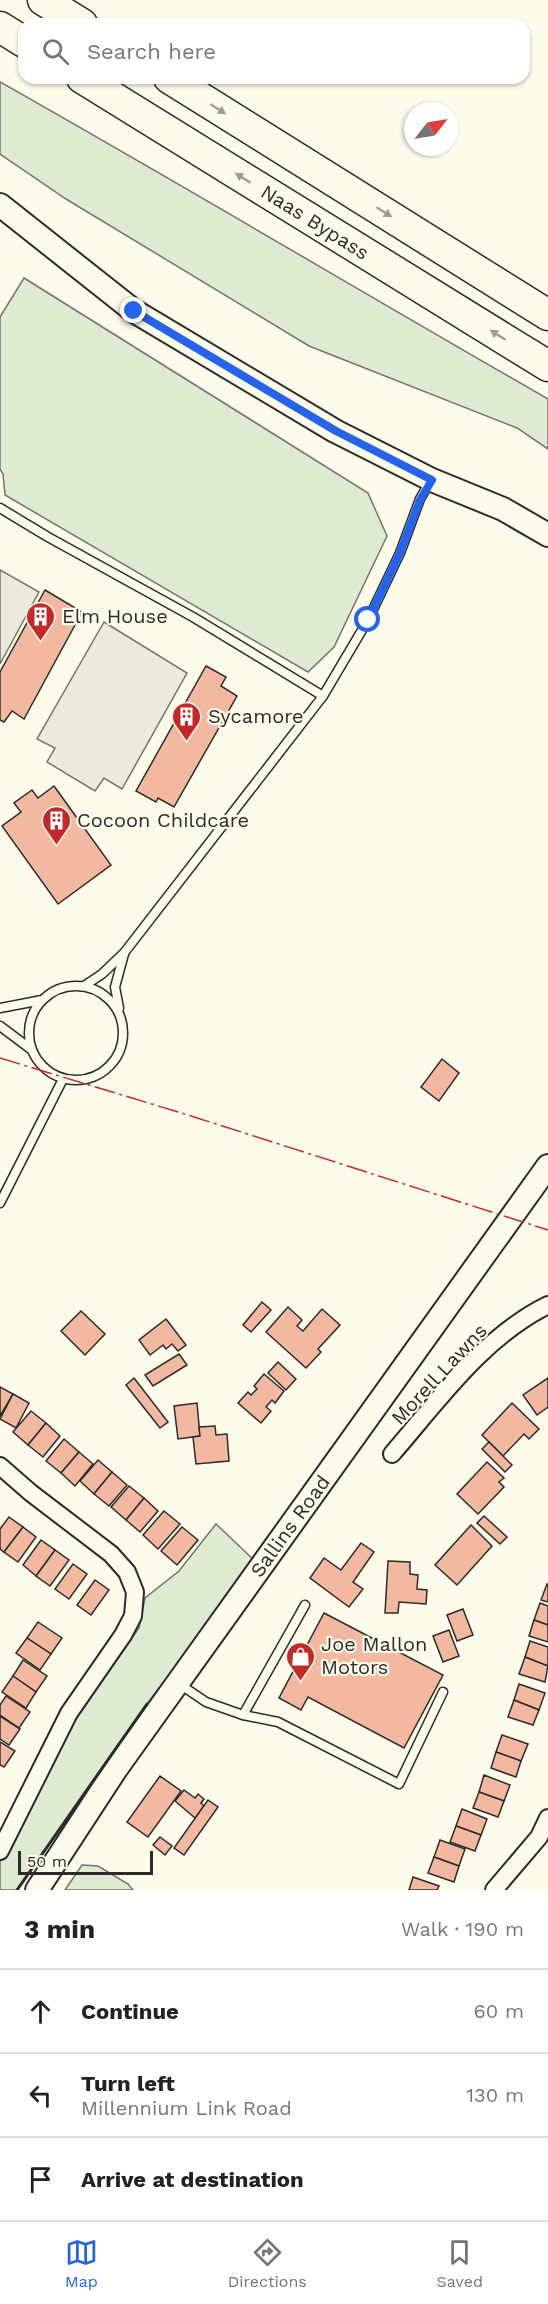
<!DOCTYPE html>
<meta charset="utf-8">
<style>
body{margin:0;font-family:"Work Sans",sans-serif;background:#f2f2f2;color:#222}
.compass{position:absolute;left:404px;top:102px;width:54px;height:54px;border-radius:50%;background:#fff;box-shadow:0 2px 4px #0004;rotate:59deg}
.scale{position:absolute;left:18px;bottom:15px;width:135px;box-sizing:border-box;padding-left:6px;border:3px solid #2b2b2b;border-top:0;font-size:16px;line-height:21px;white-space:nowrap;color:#2b2b2b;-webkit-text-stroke:4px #fdfbea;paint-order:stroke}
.stop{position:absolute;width:18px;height:18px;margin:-14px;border:4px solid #2563eb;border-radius:50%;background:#fff}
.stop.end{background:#2563eb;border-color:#fff;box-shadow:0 2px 6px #0008}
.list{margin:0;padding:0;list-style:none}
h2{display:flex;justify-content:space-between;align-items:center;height:78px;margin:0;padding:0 24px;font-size:26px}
h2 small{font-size:20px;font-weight:400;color:#767676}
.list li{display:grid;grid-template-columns:39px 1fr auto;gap:18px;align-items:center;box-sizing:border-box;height:84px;padding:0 24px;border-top:2px solid #e0e0e0}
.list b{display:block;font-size:22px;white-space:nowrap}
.list p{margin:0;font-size:20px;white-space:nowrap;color:#767676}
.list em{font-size:20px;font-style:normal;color:#767676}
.icon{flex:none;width:33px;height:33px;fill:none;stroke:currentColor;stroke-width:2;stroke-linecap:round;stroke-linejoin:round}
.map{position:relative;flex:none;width:548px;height:1890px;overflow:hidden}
.search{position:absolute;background:#fff;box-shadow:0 2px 4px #0004;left:18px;right:18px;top:18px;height:66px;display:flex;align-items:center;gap:15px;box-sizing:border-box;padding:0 21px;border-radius:18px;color:#767676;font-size:22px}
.sheet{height:330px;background:#fff}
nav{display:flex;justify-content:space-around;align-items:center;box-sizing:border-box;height:84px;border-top:2px solid #e0e0e0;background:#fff;font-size:16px;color:#767676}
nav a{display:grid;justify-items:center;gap:3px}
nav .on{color:#2563eb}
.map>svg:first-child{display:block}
.green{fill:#deebd1;stroke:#74746e;stroke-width:1.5}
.parking{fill:#eceadb;stroke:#74746e;stroke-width:1.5}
.building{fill:#f2b8a0;stroke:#2b2b2b;stroke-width:1.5}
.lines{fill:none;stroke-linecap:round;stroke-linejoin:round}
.service-casing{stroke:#2b2b2b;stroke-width:11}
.minor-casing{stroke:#2b2b2b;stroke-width:20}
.secondary-casing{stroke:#2b2b2b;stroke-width:26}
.motorway-casing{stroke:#2b2b2b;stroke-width:33}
.service{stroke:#fdfbea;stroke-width:8}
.minor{stroke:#fdfbea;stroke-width:16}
.secondary{stroke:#fdfbea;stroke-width:22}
.motorway{stroke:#fdfbea;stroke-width:30}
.wall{stroke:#2b2b2b;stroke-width:3}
.power{stroke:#c62828;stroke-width:1.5;stroke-dasharray:21 4.5 3 4.5;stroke-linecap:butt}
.oneway{fill:#9e9d94}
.route{stroke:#2563eb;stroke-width:8}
.labels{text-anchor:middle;stroke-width:4.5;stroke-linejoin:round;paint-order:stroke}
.street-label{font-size:20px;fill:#2b2b2b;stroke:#fdfbea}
.poi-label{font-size:20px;fill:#2b2b2b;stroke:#fdfbea;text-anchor:start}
</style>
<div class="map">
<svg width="548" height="1890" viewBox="0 0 548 1890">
<rect width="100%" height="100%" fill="#fdfbea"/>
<g class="green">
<path d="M0,82C184,186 365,294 548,399V449L517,428L309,346L66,199L0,154Z"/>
<polygon points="24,278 368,493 387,536 334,647 308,672 5,495 3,474 0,469 0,317"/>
<polygon points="216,1524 255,1561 147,1704 17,1890 0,1890 0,1860 63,1738 139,1628 145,1598 179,1571"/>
<polygon points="82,1865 98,1866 128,1884 133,1890 65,1890"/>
</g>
<g class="parking">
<polygon points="0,570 39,592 0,664"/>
<polygon points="104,622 187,673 122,789 104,778 95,791 47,762 55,748 37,739"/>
</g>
<g class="building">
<polygon points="45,590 82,612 24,719 12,711 4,722 0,720 0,672"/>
<polygon points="206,666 226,677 221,686 237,696 174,807 158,798 156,802 136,791"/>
<polygon points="54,786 111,865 58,904 2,826 21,812 14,803 32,790 38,798"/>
<polygon points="442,1059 459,1073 439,1101 421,1087"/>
<polygon points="262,1302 271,1310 251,1332 243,1325"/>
<polygon points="288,1307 302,1320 297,1326 303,1331 322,1309 340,1325 318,1349 321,1352 306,1368 266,1332"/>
<polygon points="81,1311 105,1334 85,1355 61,1331"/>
<polygon points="166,1319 186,1345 178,1351 172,1344 166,1349 163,1345 150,1355 139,1340"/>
<polygon points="179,1354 187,1365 153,1386 145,1375"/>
<polygon points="278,1362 296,1379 286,1390 268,1373"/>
<polygon points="264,1374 284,1391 275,1403 272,1400 266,1407 271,1411 261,1423 238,1403 248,1392 251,1395 257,1389 254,1386"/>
<polygon points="134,1378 168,1422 160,1428 126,1385"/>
<polygon points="548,1378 548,1407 537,1415 523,1395"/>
<polygon points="0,1387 13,1394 0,1416"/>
<polygon points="13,1394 29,1403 16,1428 0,1419"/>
<polygon points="197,1403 200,1436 178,1439 174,1406"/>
<polygon points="512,1403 539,1429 529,1439 524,1434 503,1456 482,1435"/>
<polygon points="31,1411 46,1423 28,1445 13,1432"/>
<polygon points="46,1423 60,1436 43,1457 28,1445"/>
<polygon points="215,1426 216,1435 227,1434 229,1461 196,1464 193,1437 200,1436 199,1427"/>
<polygon points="64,1439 79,1452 61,1473 46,1461"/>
<polygon points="489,1442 512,1465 505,1472 482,1449"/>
<polygon points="79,1452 93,1464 75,1486 61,1473"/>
<polygon points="98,1460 112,1472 94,1494 80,1481"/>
<polygon points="487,1462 504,1478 499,1482 504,1487 478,1514 457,1494"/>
<polygon points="112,1472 127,1485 109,1506 94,1494"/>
<polygon points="129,1486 144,1498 126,1520 111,1507"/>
<polygon points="144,1498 158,1511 140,1532 126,1520"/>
<polygon points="164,1511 180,1524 158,1549 143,1535"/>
<polygon points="484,1516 507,1537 500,1544 477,1523"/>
<polygon points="9,1517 23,1527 4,1552 0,1549 0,1529"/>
<polygon points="471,1525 492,1546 457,1585 435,1565"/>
<polygon points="23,1527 36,1537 18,1562 4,1552"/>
<polygon points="182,1527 198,1540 177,1565 161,1551"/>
<polygon points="41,1540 55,1550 36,1576 23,1565"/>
<polygon points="361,1543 374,1552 353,1582 363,1589 349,1607 310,1578 324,1558 341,1570"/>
<polygon points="55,1550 69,1560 50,1586 36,1576"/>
<polygon points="388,1561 410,1562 410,1574 418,1575 417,1589 427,1590 426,1604 399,1602 398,1613 385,1613"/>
<polygon points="73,1564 87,1574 69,1599 55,1589"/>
<polygon points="95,1580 109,1590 91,1615 77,1605"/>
<polygon points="547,1584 548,1584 548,1602 541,1600"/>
<polygon points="540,1603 548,1606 548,1625 534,1620"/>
<polygon points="463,1609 473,1635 457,1641 447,1615"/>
<polygon points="324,1613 443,1675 404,1748 308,1697 301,1710 279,1698"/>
<polygon points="534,1620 548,1625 548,1642 529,1636"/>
<polygon points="38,1622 62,1638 51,1654 27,1638"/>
<polygon points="449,1630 459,1656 443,1662 433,1636"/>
<polygon points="27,1638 51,1654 40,1670 16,1653"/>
<polygon points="530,1641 548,1647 548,1666 525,1657"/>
<polygon points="525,1657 548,1666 545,1682 519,1674"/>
<polygon points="23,1660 47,1676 36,1692 13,1676"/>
<polygon points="13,1676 36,1692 26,1708 2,1692"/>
<polygon points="519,1684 545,1693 539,1710 514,1700"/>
<polygon points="6,1696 30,1712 19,1728 0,1715 0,1705"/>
<polygon points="514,1700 539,1710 533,1725 508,1717"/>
<polygon points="0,1716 20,1729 9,1745 0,1739"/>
<polygon points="502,1735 528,1744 521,1761 496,1752"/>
<polygon points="0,1742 15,1751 4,1767 0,1765"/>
<polygon points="496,1752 521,1761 516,1777 491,1768"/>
<polygon points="484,1775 510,1785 504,1801 479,1792"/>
<polygon points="160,1776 181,1791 148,1837 127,1822"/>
<polygon points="184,1790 195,1798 198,1794 204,1799 201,1803 204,1806 195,1818 175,1801"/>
<polygon points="479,1792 504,1801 498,1817 473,1808"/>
<polygon points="208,1800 218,1807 184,1855 174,1848"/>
<polygon points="462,1809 487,1819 481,1835 456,1826"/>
<polygon points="456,1826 481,1835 475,1851 450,1842"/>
<polygon points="160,1837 172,1846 165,1855 153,1845"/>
<polygon points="440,1840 465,1849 459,1866 434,1857"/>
<polygon points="434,1857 459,1866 454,1882 428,1873"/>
<polygon points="413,1877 439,1886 437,1890 409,1890"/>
</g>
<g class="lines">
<defs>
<g id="service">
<polyline points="0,508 48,537 193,617 323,696"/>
<circle cx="76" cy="1033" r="47"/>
<polyline points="84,986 102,974 124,953 323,696 368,620 400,553 420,499 431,480"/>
<polyline points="0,1008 42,1000"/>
<polyline points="119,1008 115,987 124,954"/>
<polyline points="0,1026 32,1050"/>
<polyline points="0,1203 63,1079"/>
<polyline points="178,1683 206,1702 243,1715 278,1722 399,1784 443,1692"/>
<polyline points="243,1715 305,1605"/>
</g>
<g id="minor">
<path d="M392,1454C438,1401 483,1337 548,1305"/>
<polyline points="0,1466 31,1493 111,1554 127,1572 135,1592 133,1616 123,1635 69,1713 0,1851"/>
<polyline points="494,1890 539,1837 548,1818"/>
</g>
<g id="secondary">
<polyline points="0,205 134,311 335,431 432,480 503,509 548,535"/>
<polyline points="37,1890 116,1769 548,1166"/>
</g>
<g id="motorway">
<polyline points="43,0 82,24"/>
<polyline points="0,27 24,42"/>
<polyline points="82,78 548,366"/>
<polyline points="169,78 548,315"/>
</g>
</defs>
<use href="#service" class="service-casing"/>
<use href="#minor" class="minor-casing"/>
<use href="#secondary" class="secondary-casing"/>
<use href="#motorway" class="motorway-casing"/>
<use href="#service" class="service"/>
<use href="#minor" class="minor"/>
<use href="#secondary" class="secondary"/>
<use href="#motorway" class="motorway"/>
<polyline class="wall" points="17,1890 147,1704"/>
<polyline class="power" points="0,1058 188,1115 548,1230"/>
</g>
<defs><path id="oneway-solid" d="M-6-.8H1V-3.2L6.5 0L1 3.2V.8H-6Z" transform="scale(1.5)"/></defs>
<g class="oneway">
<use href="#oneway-solid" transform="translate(218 109) rotate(32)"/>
<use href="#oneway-solid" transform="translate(243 178) rotate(-148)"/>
<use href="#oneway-solid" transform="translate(384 212) rotate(32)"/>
<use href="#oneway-solid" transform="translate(498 335) rotate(-148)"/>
</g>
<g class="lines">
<polyline class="route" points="134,311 336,431 432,480 420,500 400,553 368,620"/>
</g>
<defs>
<symbol id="building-pin" viewBox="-11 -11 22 30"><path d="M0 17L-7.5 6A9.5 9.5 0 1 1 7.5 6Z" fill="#c62828" stroke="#fdfbea"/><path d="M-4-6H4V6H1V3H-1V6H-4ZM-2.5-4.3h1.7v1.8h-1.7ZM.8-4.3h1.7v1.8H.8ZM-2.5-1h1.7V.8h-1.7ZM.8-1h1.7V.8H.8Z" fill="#fff"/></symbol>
<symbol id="shop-pin" viewBox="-11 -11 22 30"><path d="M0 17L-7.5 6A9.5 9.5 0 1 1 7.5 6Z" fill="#c62828" stroke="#fdfbea"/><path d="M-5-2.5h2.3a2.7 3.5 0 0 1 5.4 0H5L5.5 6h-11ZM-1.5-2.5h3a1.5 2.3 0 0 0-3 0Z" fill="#fff"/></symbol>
</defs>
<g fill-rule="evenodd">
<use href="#building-pin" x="24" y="600" width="33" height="45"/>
<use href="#building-pin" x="170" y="700" width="33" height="45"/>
<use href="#building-pin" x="40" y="804" width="33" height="45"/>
<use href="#shop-pin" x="284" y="1640" width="33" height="45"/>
</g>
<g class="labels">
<g class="street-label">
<text transform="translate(315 222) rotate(32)" y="7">Naas Bypass</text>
<text transform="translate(439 1374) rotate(-47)" y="7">Morell Lawns</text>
<text transform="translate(290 1526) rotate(-54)" y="7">Sallins Road</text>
</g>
<g class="poi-label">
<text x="62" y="623">Elm House</text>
<text x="208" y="723">Sycamore</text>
<text x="77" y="827">Cocoon Childcare</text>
<text x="321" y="1651">Joe Mallon<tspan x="321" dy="23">Motors</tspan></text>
</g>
</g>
</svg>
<svg class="compass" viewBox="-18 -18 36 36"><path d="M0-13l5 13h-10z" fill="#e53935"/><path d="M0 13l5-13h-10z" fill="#767676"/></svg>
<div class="scale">50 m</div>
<div class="stop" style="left:368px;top:620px"></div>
<div class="stop end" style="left:134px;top:311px"></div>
<div class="search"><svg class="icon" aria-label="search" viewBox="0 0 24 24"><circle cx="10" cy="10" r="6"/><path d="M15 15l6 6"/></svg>Search here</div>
</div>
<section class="sheet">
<h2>3 min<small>Walk · 190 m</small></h2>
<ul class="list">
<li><svg class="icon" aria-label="ahead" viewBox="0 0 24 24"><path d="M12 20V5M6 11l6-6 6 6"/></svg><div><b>Continue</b></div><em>60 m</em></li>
<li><svg class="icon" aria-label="left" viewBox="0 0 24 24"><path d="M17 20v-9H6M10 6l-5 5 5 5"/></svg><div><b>Turn left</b><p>Millennium Link Road</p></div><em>130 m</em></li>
<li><svg class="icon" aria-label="arrive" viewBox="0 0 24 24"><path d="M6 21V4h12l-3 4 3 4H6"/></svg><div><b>Arrive at destination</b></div></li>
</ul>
</section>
<nav>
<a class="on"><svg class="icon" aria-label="map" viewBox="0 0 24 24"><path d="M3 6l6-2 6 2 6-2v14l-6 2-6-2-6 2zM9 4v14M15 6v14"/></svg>Map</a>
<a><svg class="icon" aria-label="directions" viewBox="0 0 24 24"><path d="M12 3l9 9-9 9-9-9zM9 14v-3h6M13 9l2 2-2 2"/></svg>Directions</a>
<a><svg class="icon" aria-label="saved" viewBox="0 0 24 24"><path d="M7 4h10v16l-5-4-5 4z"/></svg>Saved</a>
</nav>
